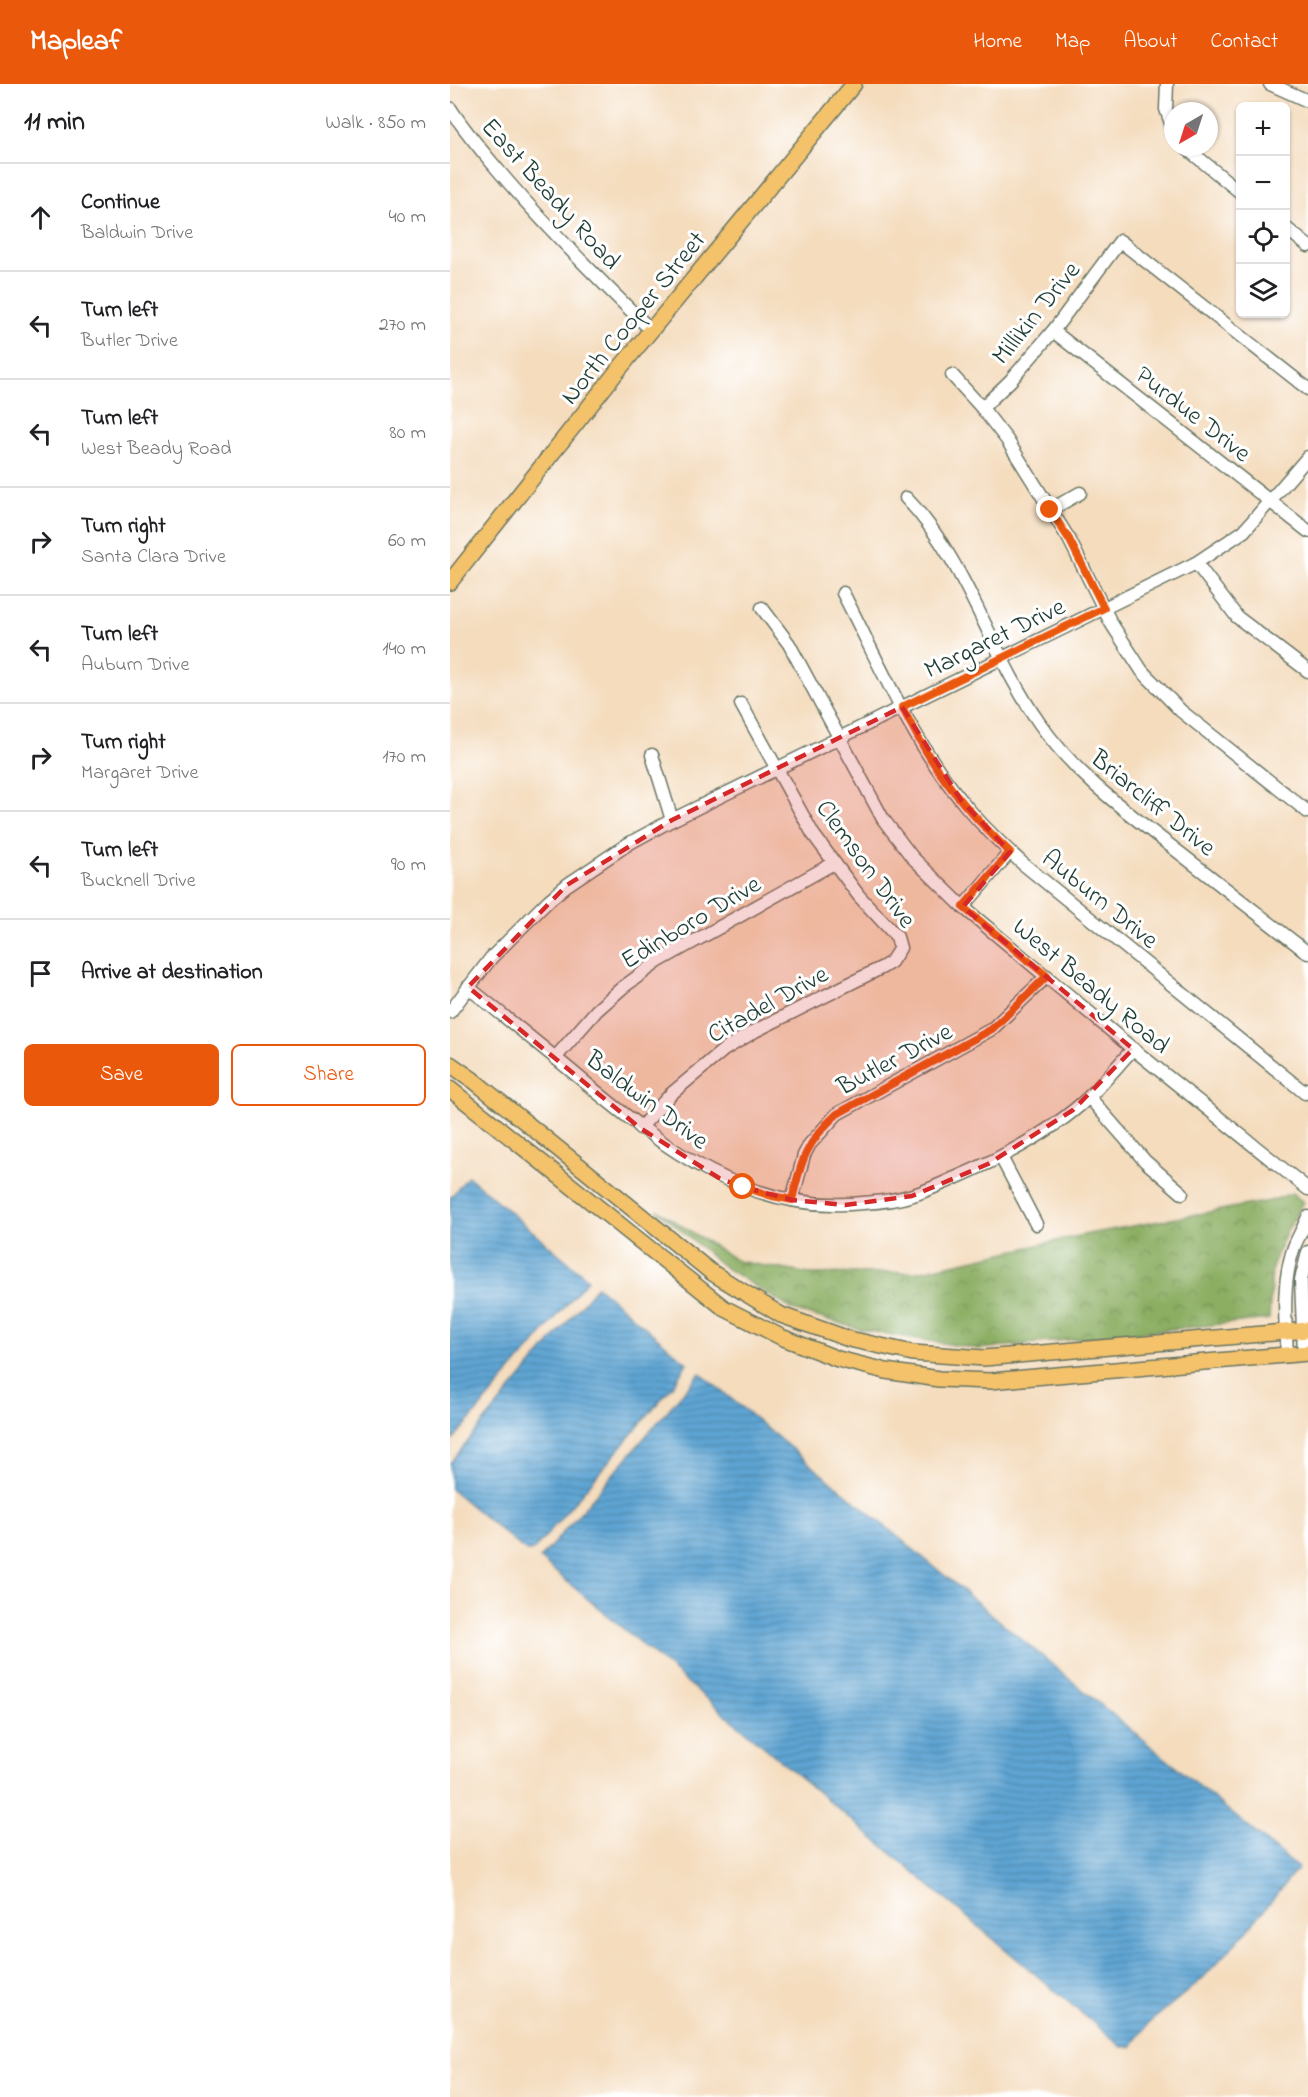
<!DOCTYPE html>
<meta charset="utf-8">
<style>
body{margin:0;font-family:"Indie Flower",sans-serif;background:#f6f6f6;color:#202124}
.controls{position:absolute;right:18px;top:18px;display:grid;overflow:hidden;border-radius:9px;box-shadow:0 2px 4px #0004}
.controls button{width:54px;height:54px;display:grid;place-items:center;padding:0;border:0;border-bottom:2px solid #e0e0e0;background:#fff;color:#202124;font:30px sans-serif}
.compass{position:absolute;left:714px;top:18px;width:54px;height:54px;border-radius:50%;background:#fff;box-shadow:0 2px 4px #0004;rotate:219deg}
.stop{position:absolute;width:18px;height:18px;margin:-14px;border:4px solid #ea580c;border-radius:50%;background:#fff}
.stop.end{background:#ea580c;border-color:#fff;box-shadow:0 2px 6px #0008}
.list{margin:0;padding:0;list-style:none}
h2{display:flex;justify-content:space-between;align-items:center;height:78px;margin:0;padding:0 24px;font-size:26px}
h2 small{font-size:20px;font-weight:400;color:#757577}
.list li{display:grid;grid-template-columns:39px 1fr auto;gap:18px;align-items:center;box-sizing:border-box;height:108px;padding:0 24px;border-top:2px solid #e0e0e0}
.list b{display:block;font-size:22px;white-space:nowrap}
.list p{margin:0;font-size:20px;white-space:nowrap;color:#757577}
.list em{font-size:20px;font-style:normal;color:#757577}
.actions{display:flex;gap:12px;padding:18px 24px}
.actions a{flex:1;padding:14px 0;border:2px solid #ea580c;border-radius:9px;text-align:center;font-size:21px;color:#ea580c}
.actions .main{background:#ea580c;color:#fff}
.icon{flex:none;width:33px;height:33px;fill:none;stroke:currentColor;stroke-width:2;stroke-linecap:round;stroke-linejoin:round}
.map{position:relative;flex:none;width:858px;height:2013px;overflow:hidden}
header{display:flex;align-items:center;gap:36px;box-sizing:border-box;height:84px;padding:0 30px;background:#ea580c;color:#fff}
header strong{font-size:28px}
nav{display:flex;gap:33px;margin-inline-start:auto;font-size:21px}
main{display:flex}
aside{flex:1;background:#fff}
.map>svg:first-child{display:block}
.forest{fill:url(#forest-crowns);stroke:#55764b;stroke-width:1.5}
.water{fill:url(#water-rules);stroke:#3e7084;stroke-width:1.5}
.lines{fill:none;stroke-linecap:round;stroke-linejoin:round}
.minor-casing{stroke:#6a7564;stroke-width:15}
.major-casing{stroke:#6a7564;stroke-width:18}
.minor{stroke:#fff;stroke-width:12}
.major{stroke:#f3c26a;stroke-width:15}
.route{stroke:#ea580c;stroke-width:8}
.marked{fill:#d62828;fill-opacity:0.2;stroke:#d62828;stroke-width:4.5;stroke-dasharray:12 8;stroke-linejoin:round}
.labels{text-anchor:middle;stroke-width:6;stroke-linejoin:round;paint-order:stroke}
.street-label{font-size:26px;fill:#1f3d34;stroke:#fff}
</style>
<header>
<strong>Mapleaf</strong>
<nav><a>Home</a><a>Map</a><a>About</a><a>Contact</a></nav>
</header>
<main>
<aside>
<h2>11 min<small>Walk · 850 m</small></h2>
<ul class="list">
<li><svg class="icon" aria-label="ahead" viewBox="0 0 24 24"><path d="M12 20V5M6 11l6-6 6 6"/></svg><div><b>Continue</b><p>Baldwin Drive</p></div><em>40 m</em></li>
<li><svg class="icon" aria-label="left" viewBox="0 0 24 24"><path d="M17 20v-9H6M10 6l-5 5 5 5"/></svg><div><b>Turn left</b><p>Butler Drive</p></div><em>270 m</em></li>
<li><svg class="icon" aria-label="left" viewBox="0 0 24 24"><path d="M17 20v-9H6M10 6l-5 5 5 5"/></svg><div><b>Turn left</b><p>West Beady Road</p></div><em>80 m</em></li>
<li><svg class="icon" aria-label="right" viewBox="0 0 24 24"><path d="M7 20v-9h11M14 6l5 5-5 5"/></svg><div><b>Turn right</b><p>Santa Clara Drive</p></div><em>60 m</em></li>
<li><svg class="icon" aria-label="left" viewBox="0 0 24 24"><path d="M17 20v-9H6M10 6l-5 5 5 5"/></svg><div><b>Turn left</b><p>Auburn Drive</p></div><em>140 m</em></li>
<li><svg class="icon" aria-label="right" viewBox="0 0 24 24"><path d="M7 20v-9h11M14 6l5 5-5 5"/></svg><div><b>Turn right</b><p>Margaret Drive</p></div><em>170 m</em></li>
<li><svg class="icon" aria-label="left" viewBox="0 0 24 24"><path d="M17 20v-9H6M10 6l-5 5 5 5"/></svg><div><b>Turn left</b><p>Bucknell Drive</p></div><em>90 m</em></li>
<li><svg class="icon" aria-label="arrive" viewBox="0 0 24 24"><path d="M6 21V4h12l-3 4 3 4H6"/></svg><div><b>Arrive at destination</b></div></li>
</ul>
<div class="actions"><a class="main">Save</a><a>Share</a></div>
</aside>
<div class="map">
<svg width="858" height="2013" viewBox="0 0 858 2013">
<defs>
<pattern id="forest-crowns" width="20" height="18" patternUnits="userSpaceOnUse" patternTransform="scale(1.5)"><rect width="20" height="18" fill="#8bae62"/><path d="M2 6a3 3 0 1 1 6 0M12 15a3 3 0 1 1 6 0" fill="none" stroke="#718f52"/></pattern>
<pattern id="water-rules" width="6" height="5" patternUnits="userSpaceOnUse" patternTransform="scale(1.5)"><rect width="6" height="5" fill="#5ea4d3"/><path d="M0 2.5h6" fill="none" stroke="#4d87ac"/></pattern>
</defs>
<rect width="100%" height="100%" fill="#fff"/>
<filter id="ink" filterUnits="userSpaceOnUse"><feTurbulence type="fractalNoise" baseFrequency=".0167" numOctaves="2"/><feDisplacementMap in="SourceGraphic" scale="12" xChannelSelector="R" yChannelSelector="G"/><feConvolveMatrix kernelMatrix="1 2 1 2 8 2 1 2 1" color-interpolation-filters="sRGB"/></filter>
<filter id="wash" filterUnits="userSpaceOnUse"><feTurbulence type="fractalNoise" baseFrequency=".008" numOctaves="4" result="noise"/><feDisplacementMap in="SourceGraphic" scale="24" xChannelSelector="R" yChannelSelector="G"/><feGaussianBlur stdDeviation="1.35" result="paint"/><feColorMatrix in="noise" values="0 0 0 0 0 0 0 0 0 0 0 0 0 0 0 0 0 1.4 0 .05"/><feComposite in="paint" operator="in"/></filter>
<g filter="url(#wash)">
<rect width="100%" height="100%" fill="#f4dcbd"/>
<polygon class="forest" points="842,1109 853,1118 836,1149 822,1183 819,1235 529,1265 413,1246 343,1226 273,1182 207,1126 287,1177 360,1190 467,1188 633,1151 820,1117"/>
<g class="water">
<polygon points="18,1092 138,1195 0,1360 0,1114"/>
<polygon points="147,1202 237,1279 223,1301 84,1466 77,1468 1,1405 0,1379"/>
<polygon points="250,1289 848,1784 796,1848 751,1896 699,1939 681,1963 672,1963 90,1475"/>
</g>
</g>
<g filter="url(#ink)">
<g class="lines">
<defs>
<g id="minor">
<polyline points="717,0 716,25 723,45"/>
<polyline points="820,0 858,17"/>
<path d="M0,24C14,46 31,66 48,86C96,143 148,195 201,246"/>
<polyline points="735,63 790,108"/>
<polyline points="836,144 858,162"/>
<polyline points="603,247 858,447"/>
<polyline points="502,291 532,324 557,356 619,455 661,539 692,587 731,627 858,728"/>
<polyline points="532,324 561,296 603,247 670,157 858,305"/>
<path d="M456,414C518,478 539,568 590,640C627,692 672,724 722,763C767,798 813,834 858,869"/>
<polyline points="600,426 630,409"/>
<polyline points="746,479 787,533 858,587"/>
<path d="M393,509C429,579 461,655 511,716C529,739 550,759 572,779L855,1009L858,1005"/>
<polyline points="312,524 339,560 433,735 462,773 513,823 683,965 858,1105"/>
<polyline points="202,671 222,736"/>
<polyline points="513,823 560,768"/>
<path d="M18,903C56,934 94,964 131,995C214,1064 299,1131 413,1119C430,1118 447,1116 463,1111C477,1107 491,1100 505,1094C549,1075 605,1046 640,1012C655,997 669,980 683,965"/>
<polyline points="0,928 41,874 99,816 117,801 178,760 222,736 746,479 794,447 858,373"/>
<polyline points="105,974 147,926 172,904 209,877 384,779"/>
<polyline points="639,1013 695,1077 732,1109"/>
<polyline points="190,1044 221,1010 275,965 305,947 433,883 441,878 450,864 447,853 409,812 363,750 291,620"/>
<polyline points="551,1073 586,1140"/>
<polyline points="342,1116 354,1071 360,1060 387,1030 542,945 597,892"/>
<polyline points="854,1269 851,1196 858,1168"/>
<path d="M837,1270C835,1234 832,1197 844,1163C848,1153 854,1143 858,1133"/>
</g>
<g id="major">
<polyline points="0,498 165,290 404,0"/>
<polyline points="0,980 23,996 261,1188 331,1231 399,1255 463,1269 534,1274 858,1246"/>
<polyline points="0,1005 274,1224 331,1253 388,1275 436,1287 489,1295 540,1297 858,1269"/>
</g>
</defs>
<use href="#minor" class="minor-casing"/>
<use href="#major" class="major-casing"/>
<use href="#minor" class="minor"/>
<use href="#major" class="major"/>
</g>
</g>
<g class="lines" filter="url(#ink)">
<path class="route" d="M293,1103L322,1112L342,1116C351,1077 356,1058 387,1030L542,945L597,892L513,823L560,768C529,739 501,708 479,672C469,656 461,640 452,623L654,524L619,455L600,426"/>
</g>
<path class="marked" d="M452,623L511,716L560,768L513,823L683,965L623,1026L538,1080L462,1112L395,1121L342,1116L293,1103L269,1094L190,1044L18,903L117,801L222,736Z"/>
<g class="labels">
<g class="street-label">
<text transform="translate(102 109) rotate(48)" y="9">East Beady Road</text>
<text transform="translate(585 228) rotate(-51)" y="9">Millikin Drive</text>
<text transform="translate(182 233) rotate(-51)" y="9">North Cooper Street</text>
<text transform="translate(744 329) rotate(38)" y="9">Purdue Drive</text>
<text transform="translate(544 553) rotate(-26)" y="9">Margaret Drive</text>
<text transform="translate(704 718) rotate(39)" y="9">Briarcliff Drive</text>
<text transform="translate(417 779) rotate(54)" y="9">Clemson Drive</text>
<text transform="translate(651 814) rotate(39)" y="9">Auburn Drive</text>
<text transform="translate(240 837) rotate(-31)" y="9">Edinboro Drive</text>
<text transform="translate(642 901) rotate(40)" y="9">West Beady Road</text>
<text transform="translate(317 919) rotate(-29)" y="9">Citadel Drive</text>
<text transform="translate(444 974) rotate(-28)" y="9">Butler Drive</text>
<text transform="translate(198 1015) rotate(37)" y="9">Baldwin Drive</text>
</g>
</g>
</svg>
<div class="controls">
<button>+</button>
<button>−</button>
<button><svg class="icon" aria-label="locate" viewBox="0 0 24 24"><circle cx="12" cy="12" r="6"/><path d="M12 2v4M12 18v4M2 12h4M18 12h4"/></svg></button>
<button><svg class="icon" aria-label="layers" viewBox="0 0 24 24"><path d="M12 4l9 5-9 5-9-5zM3 14l9 5 9-5"/></svg></button>
</div>
<svg class="compass" viewBox="-18 -18 36 36"><path d="M0-13l5 13h-10z" fill="#e53935"/><path d="M0 13l5-13h-10z" fill="#757577"/></svg>
<div class="stop" style="left:293px;top:1103px"></div>
<div class="stop end" style="left:600px;top:426px"></div>
</div>
</main>
